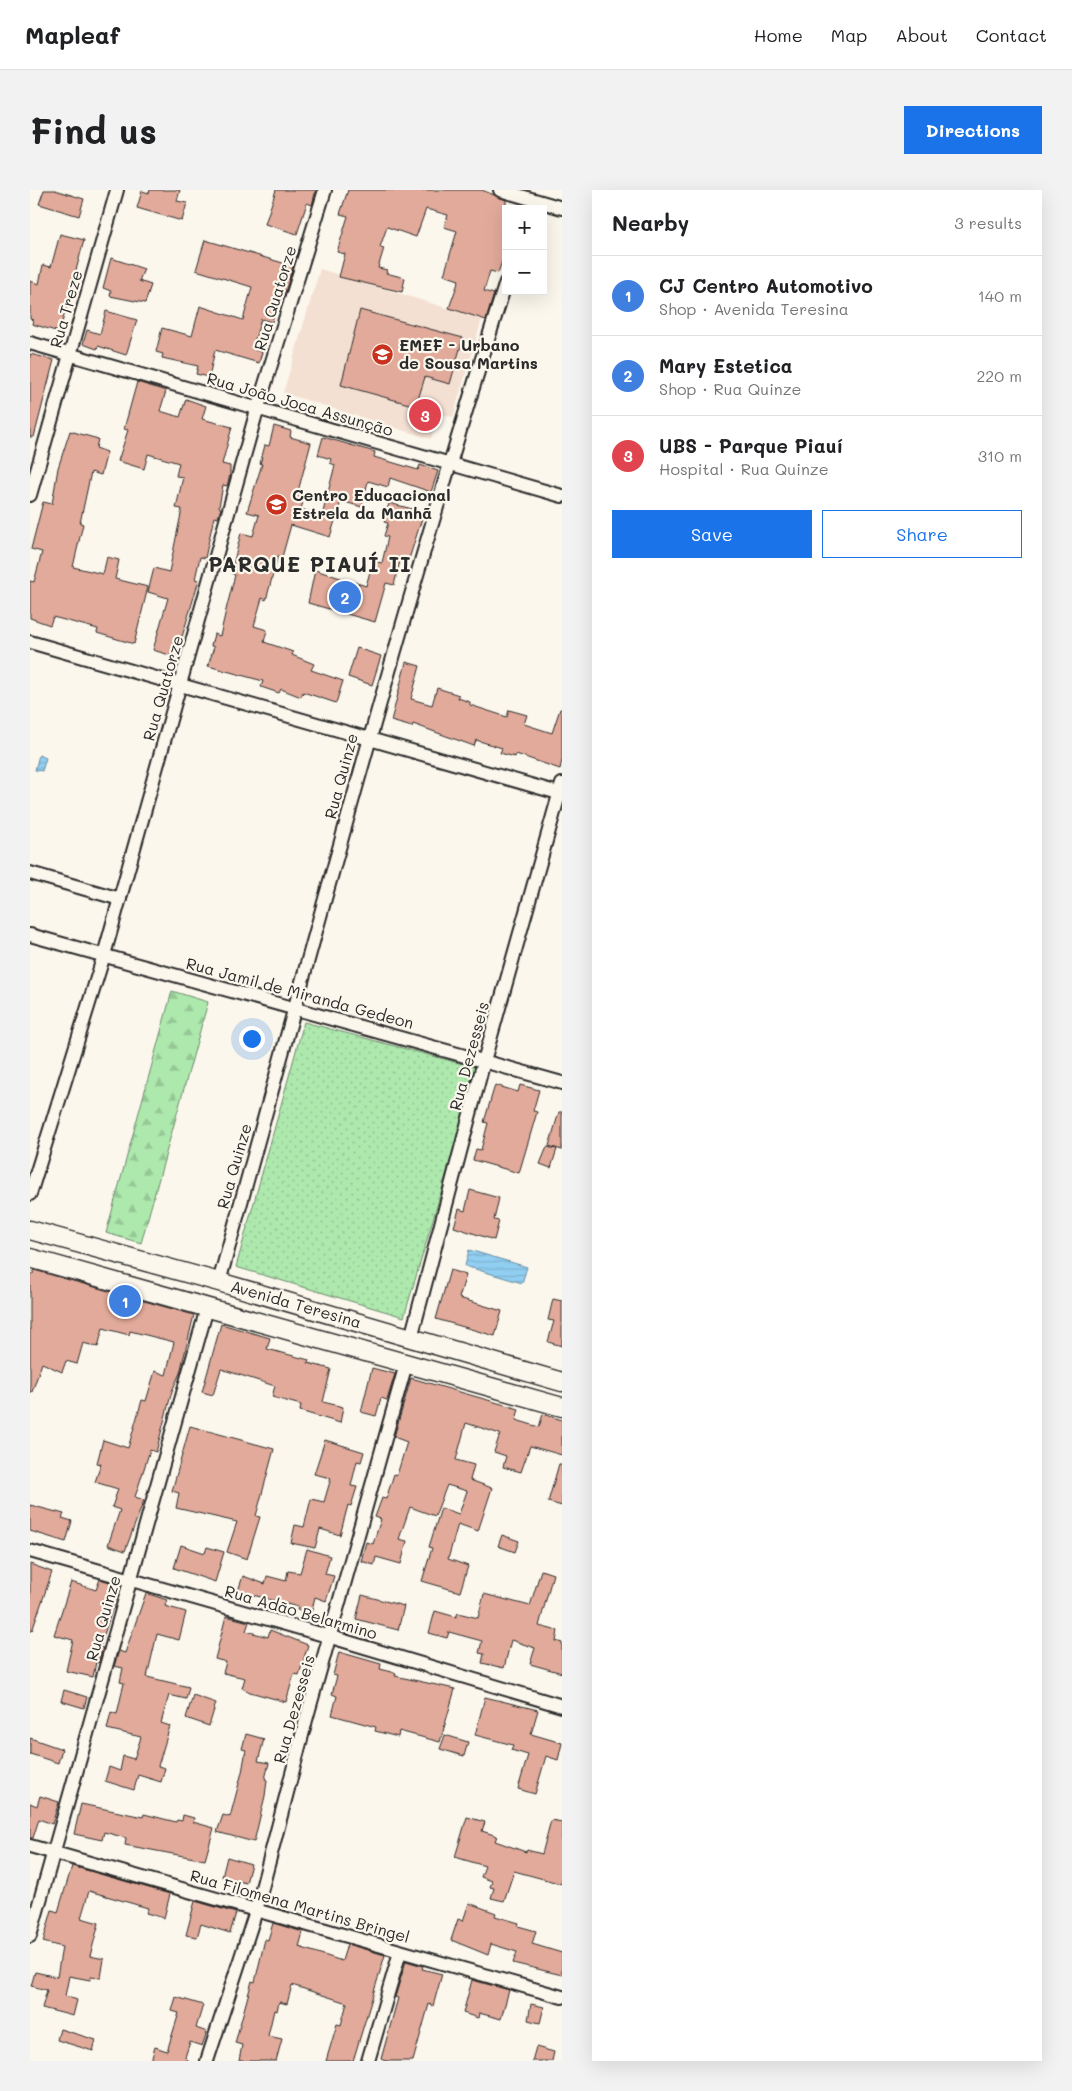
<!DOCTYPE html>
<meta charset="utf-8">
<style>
body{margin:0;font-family:Mali,sans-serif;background:#f2f2f2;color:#202124}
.controls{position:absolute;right:15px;top:15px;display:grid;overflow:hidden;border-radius:0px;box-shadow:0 5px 20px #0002}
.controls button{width:45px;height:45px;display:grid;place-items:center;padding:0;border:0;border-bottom:1px solid #e0e0e0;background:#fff;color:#202124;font:25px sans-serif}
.you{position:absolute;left:221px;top:848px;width:18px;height:18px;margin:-12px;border:4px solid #fff;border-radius:50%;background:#1a73e8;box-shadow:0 0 0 8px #1a73e833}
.badge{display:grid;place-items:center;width:32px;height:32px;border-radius:50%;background:#1a73e8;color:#fff;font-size:16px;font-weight:700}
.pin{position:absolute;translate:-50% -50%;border:2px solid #fff;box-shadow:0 1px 5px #0006}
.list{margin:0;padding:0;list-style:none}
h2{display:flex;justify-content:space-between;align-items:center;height:65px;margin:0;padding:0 20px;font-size:21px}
h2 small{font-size:16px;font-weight:400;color:#757577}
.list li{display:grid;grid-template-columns:32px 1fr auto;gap:15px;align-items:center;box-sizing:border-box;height:80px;padding:0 20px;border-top:1px solid #e0e0e0}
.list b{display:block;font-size:19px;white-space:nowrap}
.list p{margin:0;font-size:16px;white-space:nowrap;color:#757577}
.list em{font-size:16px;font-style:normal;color:#757577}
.actions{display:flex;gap:10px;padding:15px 20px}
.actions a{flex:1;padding:11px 0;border:1px solid #1a73e8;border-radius:0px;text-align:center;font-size:18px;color:#1a73e8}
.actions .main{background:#1a73e8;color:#fff}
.map{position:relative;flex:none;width:532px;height:1871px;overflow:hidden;border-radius:0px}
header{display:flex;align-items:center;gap:30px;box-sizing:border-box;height:70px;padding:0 25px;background:#fff;border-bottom:1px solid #e0e0e0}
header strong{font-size:24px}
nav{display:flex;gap:28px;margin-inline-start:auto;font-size:18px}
.intro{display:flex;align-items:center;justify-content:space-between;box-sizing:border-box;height:120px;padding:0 30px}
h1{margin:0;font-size:35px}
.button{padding:12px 22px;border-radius:0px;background:#1a73e8;color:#fff;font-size:18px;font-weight:700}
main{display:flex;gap:30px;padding:0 30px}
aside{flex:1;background:#fff;border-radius:0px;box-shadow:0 5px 20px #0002}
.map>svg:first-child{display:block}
.built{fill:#f4e0d3}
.grass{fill:url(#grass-dots);stroke:#6c8a6c}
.forest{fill:url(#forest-firs);stroke:#6c8a6c}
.water{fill:url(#water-rules);stroke:#688da2}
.building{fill:#e2aa9a;stroke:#2b2b2b}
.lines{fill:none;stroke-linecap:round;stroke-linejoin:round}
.street-casing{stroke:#2b2b2b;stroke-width:16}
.secondary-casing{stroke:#2b2b2b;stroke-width:21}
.street{stroke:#fbf7ec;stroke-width:12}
.secondary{stroke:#fbf7ec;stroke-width:18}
.labels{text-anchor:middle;stroke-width:4.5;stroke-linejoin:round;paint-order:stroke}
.street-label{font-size:16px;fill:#2b2b2b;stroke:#fbf7ec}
.poi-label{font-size:16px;font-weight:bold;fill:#2b2b2b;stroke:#fbf7ec;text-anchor:start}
.district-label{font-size:21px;font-weight:bold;letter-spacing:1px;fill:#2b2b2b;stroke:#fbf7ec}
</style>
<header>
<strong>Mapleaf</strong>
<nav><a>Home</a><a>Map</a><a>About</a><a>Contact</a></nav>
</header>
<div class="intro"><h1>Find us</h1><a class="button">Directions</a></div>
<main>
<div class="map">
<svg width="532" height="1871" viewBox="0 0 532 1871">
<defs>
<pattern id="grass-dots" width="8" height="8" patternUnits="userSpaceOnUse" patternTransform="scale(1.25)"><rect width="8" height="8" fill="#ade8ad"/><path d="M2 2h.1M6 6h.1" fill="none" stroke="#95c795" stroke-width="1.8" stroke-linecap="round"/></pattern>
<pattern id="forest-firs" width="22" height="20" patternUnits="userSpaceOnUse" patternTransform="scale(1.25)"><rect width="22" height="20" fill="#ade8ad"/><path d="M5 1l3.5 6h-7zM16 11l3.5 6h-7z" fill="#95c795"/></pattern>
<pattern id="water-rules" width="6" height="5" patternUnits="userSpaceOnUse" patternTransform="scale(1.25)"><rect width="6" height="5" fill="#91cff2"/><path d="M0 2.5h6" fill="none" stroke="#7db2d0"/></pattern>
</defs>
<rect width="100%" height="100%" fill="#fbf7ec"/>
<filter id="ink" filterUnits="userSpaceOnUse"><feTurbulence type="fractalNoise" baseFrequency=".02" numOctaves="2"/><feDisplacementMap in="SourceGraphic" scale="10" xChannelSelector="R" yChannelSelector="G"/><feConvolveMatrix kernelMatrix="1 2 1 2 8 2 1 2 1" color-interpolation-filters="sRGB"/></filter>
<g filter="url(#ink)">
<polygon class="built" points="290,79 452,129 423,227 408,223 401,249 253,203"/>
<polygon class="grass" points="274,832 448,878 374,1127 206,1077"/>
<polygon class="forest" points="142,801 178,812 111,1053 76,1043"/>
<g class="water">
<polygon points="9,565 16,568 12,581 5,580"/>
<polygon points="439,1060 497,1077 492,1093 435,1076"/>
</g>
<g class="building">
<polygon points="14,0 25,0 54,9 49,26 9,14"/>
<polygon points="120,0 150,0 147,11 157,13 152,31 107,18 112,1 119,3"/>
<polygon points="246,0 286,0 282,15 277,13 267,44 235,34"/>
<polygon points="318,0 452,0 476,10 476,60 468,83 460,81 454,101 464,104 456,130 419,118 429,90 414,85 427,41 414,37 418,25 396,19 386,47 357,37 350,57 354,58 348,78 357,80 356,83 375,88 372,102 309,87 315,64 307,62 318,26 310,24"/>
<polygon points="30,44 54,50 44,88 48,89 44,104 41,103 29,142 2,134 3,130 0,129 0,91 9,94 13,75 21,77"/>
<polygon points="175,50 263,76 254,106 249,105 242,132 231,129 222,159 232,162 229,173 185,160 179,187 166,184 168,176 132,168 133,164 126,162 132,138 162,146 170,116 213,130 222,97 166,80"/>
<polygon points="81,68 114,79 109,91 121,95 115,113 80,106 81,101 73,98"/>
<polygon points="330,120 433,148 420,194 395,187 386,216 311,195"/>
<polygon points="76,121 107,130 96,165 68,156 67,159 53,154 57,140 70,144"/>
<polygon points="0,164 24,170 4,247 0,247"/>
<polygon points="107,192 136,201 130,221 150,227 156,209 176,216 172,229 202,237 192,274 200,276 200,285 197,296 193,295 189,317 191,318 188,328 184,327 175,368 170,367 165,389 169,390 146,467 123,460 138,408 118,402 124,378 139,382 152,319 146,318 153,287 146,286 149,273 118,264 114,279 88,271 98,240 94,239"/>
<polygon points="244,236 261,241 260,247 281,253 267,305 274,308 271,319 292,326 305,275 300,273 301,269 288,265 293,247 345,262 344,267 388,280 390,275 408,281 401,302 360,288 358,297 338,291 332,317 311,311 300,347 261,335 252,367 248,366 236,410 232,408 224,436 237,440 234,452 263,462 262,465 284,474 281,480 313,491 306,513 273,502 271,507 251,499 249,503 231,497 233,491 178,476 184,457 181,456 184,444 190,446 197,416 205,385 201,383 211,343 223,346 229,325 217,322 232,274 230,274 235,255 239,256"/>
<polygon points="40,241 68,249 66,258 77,262 71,285 61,282 50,333 53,334 43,377 73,384 77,367 89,370 85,389 118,397 104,454 67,443 68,439 23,427 20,435 0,428 0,391 4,392 12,362 1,359 13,312 22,314 28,278"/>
<polygon points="359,313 394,322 379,369 371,367 364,395 356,393 345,432 278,413 285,380 336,396 343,371 352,373 358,347 354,346 358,333 354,332"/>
<polygon points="327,458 351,466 342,495 318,487"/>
<polygon points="376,472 390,476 381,509 402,515 407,498 429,505 428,508 440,512 440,515 477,527 479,520 497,525 494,534 522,543 530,519 532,519 532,570 530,579 486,564 485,567 470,563 472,558 446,550 444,556 383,534 382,537 361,531"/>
<polygon points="465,895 488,902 490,895 509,900 503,921 507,922 489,983 443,970 446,959 451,960 458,933 454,932"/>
<polygon points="529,922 532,922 532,960 519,956"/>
<polygon points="517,957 527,959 521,978 510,974"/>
<polygon points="440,1000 469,1008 464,1030 469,1031 464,1050 424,1037 429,1019 435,1021"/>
<polygon points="4,1080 164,1125 150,1183 142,1201 126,1262 120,1260 105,1307 114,1310 95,1361 78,1355 90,1320 82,1317 88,1299 65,1292 71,1274 67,1273 73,1250 98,1258 112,1210 116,1211 125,1181 136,1185 144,1152 100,1141 99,1145 73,1138 68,1157 53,1153 47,1174 36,1171 32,1182 12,1173 2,1202 0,1202 0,1084 3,1084"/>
<polygon points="420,1080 436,1085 429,1108 472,1121 465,1146 406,1129"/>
<polygon points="523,1109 532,1111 532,1156 518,1152 524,1131 518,1130"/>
<polygon points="191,1134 240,1148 237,1159 279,1170 278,1173 301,1179 293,1212 313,1217 310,1233 270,1221 271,1215 242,1207 245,1196 191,1179 183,1205 172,1202"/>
<polygon points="342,1178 365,1184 357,1210 351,1208 346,1226 331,1222"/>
<polygon points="381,1188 489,1219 486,1230 509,1237 513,1224 532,1230 532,1265 500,1256 491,1282 473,1277 476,1266 464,1262 470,1244 436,1233 426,1270 444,1275 440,1290 462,1298 448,1341 428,1334 418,1369 438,1376 430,1402 392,1391 402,1358 399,1357 411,1318 429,1324 437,1301 417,1295 405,1326 380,1317 369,1349 377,1351 371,1374 346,1367 344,1375 331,1371 336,1352 343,1354 351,1329 345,1327 352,1308 356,1309 364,1284 367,1285 377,1252 364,1247"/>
<polygon points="160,1236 244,1259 226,1326 230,1327 217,1369 197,1362 207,1332 146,1318 149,1303 142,1301"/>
<polygon points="295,1250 334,1262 331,1272 327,1271 321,1296 327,1297 321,1316 318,1315 310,1345 290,1339 285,1358 261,1353 265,1335 274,1337 281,1309 294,1312 301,1288 284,1284"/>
<polygon points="529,1274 532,1274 532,1316 518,1312"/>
<polygon points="0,1315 34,1324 32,1328 42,1331 36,1352 0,1341"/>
<polygon points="472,1345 489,1351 485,1362 468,1356"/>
<polygon points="151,1355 175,1363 177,1357 194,1362 185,1392 144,1378"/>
<polygon points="277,1359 300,1366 295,1384 304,1386 296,1411 285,1407 281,1424 267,1420 268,1417 208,1401 213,1386 235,1394 237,1386 256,1391 258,1381 270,1383"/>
<polygon points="0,1374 22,1382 2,1441 0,1441"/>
<polygon points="511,1380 523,1384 509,1436 528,1441 526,1451 532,1453 532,1483 500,1474 505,1458 481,1450 474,1478 452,1473 454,1464 449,1463 452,1451 419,1442 417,1448 399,1443 405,1421 426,1427 428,1423 448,1428 454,1404 500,1416"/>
<polygon points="70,1389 90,1395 70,1457 73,1458 68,1473 66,1472 63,1487 36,1481 43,1450 24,1445 41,1392 66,1400"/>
<polygon points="116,1403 137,1410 135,1416 156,1422 149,1450 127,1444 117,1487 159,1497 156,1509 139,1505 131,1533 140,1536 128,1576 135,1578 131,1592 108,1585 104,1600 75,1591 79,1577 90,1581 93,1566 104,1569 111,1547 77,1539 81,1522 87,1524 94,1493 90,1492 93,1478 84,1476 89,1461 95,1463"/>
<polygon points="332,1405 374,1416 368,1440 326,1429"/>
<polygon points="196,1426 219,1432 216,1441 238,1447 240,1440 278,1455 269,1485 264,1484 256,1512 220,1502 212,1498 215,1488 193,1483 196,1472 185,1469"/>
<polygon points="309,1462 351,1474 350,1479 366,1483 365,1486 425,1499 410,1552 369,1541 368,1547 345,1541 346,1537 302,1525 307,1506 302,1504 307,1486 303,1485"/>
<polygon points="34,1500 57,1507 54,1518 31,1511"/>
<polygon points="163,1505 186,1513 179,1536 156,1528"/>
<polygon points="455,1507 508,1520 501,1544 532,1553 528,1570 516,1566 505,1604 488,1599 498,1565 481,1560 483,1555 445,1545"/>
<polygon points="216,1544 234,1549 228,1571 239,1573 235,1589 237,1590 235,1606 224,1652 187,1642 193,1625 200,1627 212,1582 216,1560 212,1559"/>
<polygon points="415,1545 438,1552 434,1566 410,1559"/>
<polygon points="0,1548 32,1559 28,1573 0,1564"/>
<polygon points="10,1606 29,1612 22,1634 9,1629 3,1648 0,1648 0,1613 7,1616"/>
<polygon points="51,1614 113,1627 114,1624 146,1632 147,1630 152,1631 153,1625 164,1628 163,1632 184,1638 175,1670 95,1655 96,1648 74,1642 72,1650 44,1644"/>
<polygon points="437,1627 455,1632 452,1641 467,1646 465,1651 496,1662 497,1660 512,1664 521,1630 532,1632 532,1694 484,1681 474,1711 461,1708 464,1698 460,1697 462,1691 451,1687 455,1676 425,1667"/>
<polygon points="197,1667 221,1674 216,1693 192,1687"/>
<polygon points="42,1676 140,1704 134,1728 116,1723 118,1718 59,1701 51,1728 69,1733 60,1766 74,1769 71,1788 61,1787 60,1790 39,1786 35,1806 47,1810 43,1826 12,1818 17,1800 1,1796 5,1782 27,1787 32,1757 13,1752 22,1720 28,1722"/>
<polygon points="165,1711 206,1723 200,1743 171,1734 167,1747 156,1745"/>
<polygon points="439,1713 466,1723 465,1726 489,1733 488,1736 506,1741 502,1754 532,1763 532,1785 483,1773 487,1762 461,1754 458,1765 421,1750 428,1729 433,1731"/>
<polygon points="243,1733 273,1742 269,1757 312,1771 317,1754 355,1765 323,1871 296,1871 307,1834 311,1835 317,1813 262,1795 257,1814 249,1812 247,1821 244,1820 238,1846 252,1849 246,1871 209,1871 212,1855 205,1853 222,1791 225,1792 235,1749 238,1750"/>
<polygon points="376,1771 393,1776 392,1779 412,1784 403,1816 399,1814 383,1871 357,1871 351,1869 368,1808 365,1807"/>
<polygon points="442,1790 479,1800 471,1829 449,1823 448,1828 433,1823"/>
<polygon points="146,1807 173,1815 166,1838 177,1842 172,1856 160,1852 155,1867 159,1871 121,1871 125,1857 137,1861 149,1823 142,1821"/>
<polygon points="501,1814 514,1817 510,1833 498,1830"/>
<polygon points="30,1839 66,1850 63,1861 27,1850"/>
<polygon points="506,1857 524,1862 522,1871 502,1871"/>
</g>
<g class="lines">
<defs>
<g id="street">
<polyline points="470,0 532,18"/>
<polyline points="0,153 532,306"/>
<polyline points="0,305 87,0"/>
<polyline points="0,452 532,604"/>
<polyline points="0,683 90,709"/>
<polyline points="0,745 532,893"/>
<polyline points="0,1004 74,765 227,220 295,0"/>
<path d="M189,1092C282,757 371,423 476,92"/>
<polyline points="381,1148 454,871 532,594"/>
<polyline points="0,1361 301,1447 532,1516"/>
<polyline points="0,1656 532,1807"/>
<polyline points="0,1746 177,1118"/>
<polyline points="177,1871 226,1721 276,1530 376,1174"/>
<polyline points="338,1871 370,1762"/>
</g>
<g id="secondary">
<polyline points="0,1040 189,1092 532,1192"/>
<polyline points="0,1068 532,1217"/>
</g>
</defs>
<use href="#street" class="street-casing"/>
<use href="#secondary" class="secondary-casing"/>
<use href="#street" class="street"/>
<use href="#secondary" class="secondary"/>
</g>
</g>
<defs>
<symbol id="school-disc" viewBox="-11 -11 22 22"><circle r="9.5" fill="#c8321e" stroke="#fbf7ec"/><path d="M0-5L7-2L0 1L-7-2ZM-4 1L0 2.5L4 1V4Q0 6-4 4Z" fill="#fff"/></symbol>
</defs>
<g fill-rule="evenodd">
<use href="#school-disc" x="340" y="152" width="25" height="25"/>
<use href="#school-disc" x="234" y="302" width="25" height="25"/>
</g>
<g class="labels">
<g class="street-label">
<text transform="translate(245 108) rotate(-73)" y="6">Rua Quatorze</text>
<text transform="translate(36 119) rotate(-74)" y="6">Rua Treze</text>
<text transform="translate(270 214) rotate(16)" y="6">Rua João Joca Assunção</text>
<text transform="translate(133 498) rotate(-74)" y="6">Rua Quatorze</text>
<text transform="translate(311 586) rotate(-75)" y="6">Rua Quinze</text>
<text transform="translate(270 803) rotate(15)" y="6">Rua Jamil de Miranda Gedeon</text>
<text transform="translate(439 866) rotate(-75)" y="6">Rua Dezesseis</text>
<text transform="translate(204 976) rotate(-74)" y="6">Rua Quinze</text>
<text transform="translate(266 1114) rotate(16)" y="6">Avenida Teresina</text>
<text transform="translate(271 1422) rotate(16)" y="6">Rua Adão Belarmino</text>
<text transform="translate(73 1428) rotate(-74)" y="6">Rua Quinze</text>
<text transform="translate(264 1519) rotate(-74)" y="6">Rua Dezesseis</text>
<text transform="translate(270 1716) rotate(16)" y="6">Rua Filomena Martins Bringel</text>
</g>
<g class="poi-label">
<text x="369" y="161">EMEF - Urbano<tspan x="369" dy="18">de Sousa Martins</tspan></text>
<text x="262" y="311">Centro Educacional<tspan x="262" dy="18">Estrela da Manhã</tspan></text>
</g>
<g class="district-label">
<text x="280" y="382">PARQUE PIAUÍ II</text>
</g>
</g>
</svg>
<div class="controls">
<button>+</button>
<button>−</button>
</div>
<div class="you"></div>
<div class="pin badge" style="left:95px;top:1111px;background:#3f7fe0">1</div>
<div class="pin badge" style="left:315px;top:407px;background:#3f7fe0">2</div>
<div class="pin badge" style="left:395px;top:225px;background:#e0444e">3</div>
</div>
<aside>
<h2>Nearby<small>3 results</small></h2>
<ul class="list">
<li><span class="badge" style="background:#3f7fe0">1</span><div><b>CJ Centro Automotivo</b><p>Shop · Avenida Teresina</p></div><em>140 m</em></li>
<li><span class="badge" style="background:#3f7fe0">2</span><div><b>Mary Estetica</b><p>Shop · Rua Quinze</p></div><em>220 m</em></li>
<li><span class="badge" style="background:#e0444e">3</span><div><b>UBS - Parque Piauí</b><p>Hospital · Rua Quinze</p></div><em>310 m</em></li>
</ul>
<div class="actions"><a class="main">Save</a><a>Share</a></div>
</aside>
</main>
